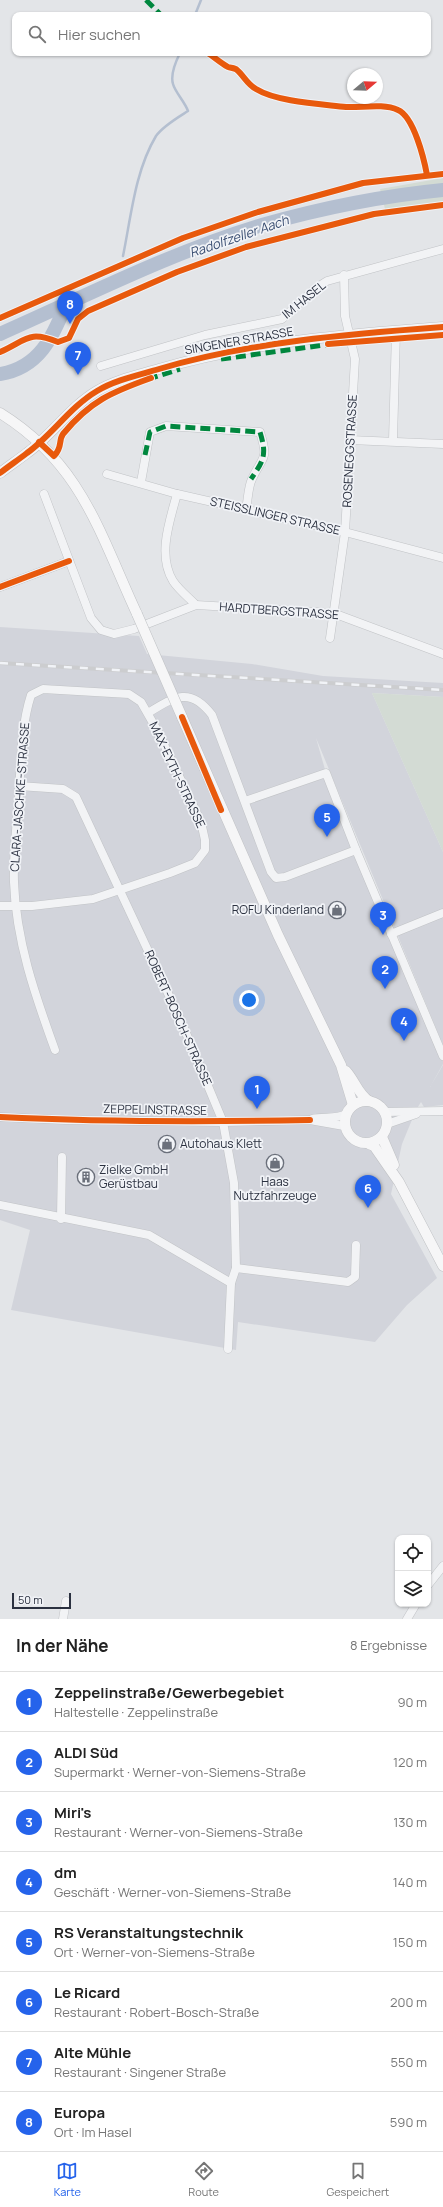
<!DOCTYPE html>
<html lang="de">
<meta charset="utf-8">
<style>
body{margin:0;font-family:Manrope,sans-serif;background:#f6f6f6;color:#222}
.controls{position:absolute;right:12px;bottom:12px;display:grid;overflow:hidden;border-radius:8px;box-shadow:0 1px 3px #0004}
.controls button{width:36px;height:36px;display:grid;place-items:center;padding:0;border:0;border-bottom:1px solid #e0e0e0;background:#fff;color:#222;font:20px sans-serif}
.compass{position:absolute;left:347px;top:68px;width:36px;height:36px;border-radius:50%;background:#fff;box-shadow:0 1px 3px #0004;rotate:71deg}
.scale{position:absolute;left:12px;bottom:10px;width:59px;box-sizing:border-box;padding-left:4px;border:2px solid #2b3140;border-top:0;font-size:11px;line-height:14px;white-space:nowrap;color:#2b3140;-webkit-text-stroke:3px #f1f3f7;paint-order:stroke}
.you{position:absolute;left:249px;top:1000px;width:14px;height:14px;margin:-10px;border:3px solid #fff;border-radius:50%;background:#1a73e8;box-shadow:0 0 0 6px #1a73e833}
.badge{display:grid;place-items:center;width:26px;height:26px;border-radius:50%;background:#2563eb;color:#fff;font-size:13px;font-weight:700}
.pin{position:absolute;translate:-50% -33px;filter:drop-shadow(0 1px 2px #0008)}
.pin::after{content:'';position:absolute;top:21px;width:14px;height:12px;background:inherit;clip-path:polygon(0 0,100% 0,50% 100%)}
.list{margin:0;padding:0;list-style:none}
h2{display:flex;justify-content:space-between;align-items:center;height:52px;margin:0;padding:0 16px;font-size:17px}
h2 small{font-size:13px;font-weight:400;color:#767676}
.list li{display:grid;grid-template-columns:26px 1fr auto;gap:12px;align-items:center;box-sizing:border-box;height:60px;padding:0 16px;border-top:1px solid #e0e0e0}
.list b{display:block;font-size:15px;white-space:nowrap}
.list p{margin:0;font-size:13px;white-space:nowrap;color:#767676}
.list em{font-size:13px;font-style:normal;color:#767676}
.icon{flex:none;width:22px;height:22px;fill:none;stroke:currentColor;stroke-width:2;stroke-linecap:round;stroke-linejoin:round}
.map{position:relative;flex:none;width:443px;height:1619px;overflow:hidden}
.search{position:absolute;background:#fff;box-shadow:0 1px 3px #0004;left:12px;right:12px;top:12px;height:44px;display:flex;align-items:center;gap:10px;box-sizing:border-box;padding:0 14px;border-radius:8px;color:#767676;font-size:15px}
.sheet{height:532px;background:#fff}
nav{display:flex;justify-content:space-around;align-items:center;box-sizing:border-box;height:56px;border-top:1px solid #e0e0e0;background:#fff;font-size:11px;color:#767676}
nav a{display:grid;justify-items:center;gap:2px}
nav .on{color:#2563eb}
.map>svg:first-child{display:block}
.built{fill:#d2d4db}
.green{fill:#d3dbd4}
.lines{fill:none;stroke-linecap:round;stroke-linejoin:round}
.stream{stroke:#b4bfd0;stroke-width:2.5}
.river{stroke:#b4bfd0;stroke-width:14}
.minor-casing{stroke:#c1c3c6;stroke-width:9}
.major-casing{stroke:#c0c2c5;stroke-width:11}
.minor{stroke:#f2f3f5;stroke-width:8}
.major{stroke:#f6f6f7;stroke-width:10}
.rail-casing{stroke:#cccdcf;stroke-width:4}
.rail{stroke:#f1f3f7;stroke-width:2.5;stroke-dasharray:8;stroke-linecap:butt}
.major-bridge-casing{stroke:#c0c2c5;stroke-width:11;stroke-linecap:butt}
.major-bridge{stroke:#f6f6f7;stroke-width:10}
.quiet{stroke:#00873e;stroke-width:5;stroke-dasharray:10 5;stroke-linecap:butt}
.cycleway-casing{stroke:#f1f3f7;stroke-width:8}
.cycleway{stroke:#e8590c;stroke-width:6}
.labels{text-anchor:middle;stroke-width:3.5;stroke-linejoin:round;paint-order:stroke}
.street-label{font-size:12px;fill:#2b3140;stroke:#f1f3f7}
.poi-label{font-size:12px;fill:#2b3140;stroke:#f1f3f7;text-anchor:start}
.water-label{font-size:13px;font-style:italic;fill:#384c70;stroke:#f1f3f7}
</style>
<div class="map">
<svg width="443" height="1619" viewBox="0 0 443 1619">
<rect width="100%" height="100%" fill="#e3e5e8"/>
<polygon class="built" points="0,627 139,636 147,654 252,664 323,676 443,683 443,697 372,693 443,852 443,1045 316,738 326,773 443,1056 443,1064 430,1087 443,1065 443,1105 424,1107 421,1102 416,1110 402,1144 391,1194 437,1278 407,1305 375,1342 238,1322 236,1350 11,1310 30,1230 0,1220"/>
<g class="green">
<polygon points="443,178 443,203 385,209 380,189"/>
<polygon points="372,693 443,697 443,852"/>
</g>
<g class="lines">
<g class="stream">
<polyline points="195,15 201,0"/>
<path d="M123,256C131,217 135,171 156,136C163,126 177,118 188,111C185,102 175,92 173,84C170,74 176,61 180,53"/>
</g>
<g class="river">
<path d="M0,334C86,296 172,252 262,225C322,208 381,196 443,190"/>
<path d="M0,374C39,368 53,337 66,304"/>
</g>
<defs>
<g id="minor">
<polyline points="101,366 205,335 282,319 316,288 327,281 443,249"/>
<polyline points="350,440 443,444"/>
<polyline points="393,440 396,331"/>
<polyline points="107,474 177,494 345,532 443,558"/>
<path d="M141,482L150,432L166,426L260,432C269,461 263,455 252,479C248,487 248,500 246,509"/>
<polyline points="44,494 91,618 101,630 114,634 134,629 196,605 333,613 443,654"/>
<path d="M177,494C170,520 157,555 173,581C179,590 188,597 196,605"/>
<polyline points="0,587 69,561"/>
<polyline points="330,638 345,532 355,359 345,316 344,275"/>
<path d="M148,713C174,697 190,686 212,715L271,872L276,878L285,877L356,850"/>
<polyline points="19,786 63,789 76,797 181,1021 223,1122 234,1183 236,1268 231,1283 228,1349"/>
<polyline points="245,801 326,773 356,850 443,1056"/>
<path d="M0,906H32L93,899L170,873L195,863L205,850V840L201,822L157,730L141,702L129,694L43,689L31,695C21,726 21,761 19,794C17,823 13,853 14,882C16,941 35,995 55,1050"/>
<polyline points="391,934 443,913"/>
<polyline points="384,1112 443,1111"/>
<polyline points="0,1117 66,1120 223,1122 310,1120 344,1126"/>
<path d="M312,1119C323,1116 336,1120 346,1114"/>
<polyline points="387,1124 416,1114"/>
<polyline points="0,1205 149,1235 231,1283"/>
<polyline points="61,1219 62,1157"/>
<polyline points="236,1268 348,1282 355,1277 356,1245"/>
<polyline points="428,1585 443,1566"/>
<polyline points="63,1619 66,1601"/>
<polyline points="407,1619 416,1604"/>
</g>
<g id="major">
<path d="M0,413C82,464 99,532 137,614"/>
<path d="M0,473C9,466 18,460 27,453C52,435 70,407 97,391C115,380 139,375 159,369C251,342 348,334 443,327"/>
<polyline points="182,717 278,935 341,1065 353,1105"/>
<path d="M346,1071C355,1081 358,1094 369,1101"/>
<circle cx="366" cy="1122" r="21"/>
<polyline points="382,1137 394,1165"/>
<polyline points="369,1144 374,1146 399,1182 443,1266"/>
</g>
</defs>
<use href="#minor" class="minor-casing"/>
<use href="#major" class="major-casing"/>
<use href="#minor" class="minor"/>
<use href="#major" class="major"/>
<defs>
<polyline id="rail" points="0,663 443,690"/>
</defs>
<use href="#rail" class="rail-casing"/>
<use href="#rail" class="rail"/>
<defs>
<polyline id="major-bridge" points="137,614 182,717"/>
</defs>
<use href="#major-bridge" class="major-bridge-casing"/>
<use href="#major-bridge" class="major-bridge"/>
<g class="quiet">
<polyline points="146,0 161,15"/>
<polyline points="221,359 332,344"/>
<polyline points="148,379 180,369"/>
<path d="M145,455L150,432L166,426L260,432C267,455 264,460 251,479"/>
</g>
<defs>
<g id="cycleway">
<path d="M208,53C214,57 221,63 228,67C231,68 235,68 237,70C244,76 247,84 256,89C277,102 321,104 346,107C361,108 383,103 398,110C414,117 424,159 427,175"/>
<polyline points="0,318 183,238 258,212 363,183 443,174"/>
<polyline points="328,344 443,335"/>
<path d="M0,352C27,340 28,330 58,342L69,338L78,319L88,311L177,272L246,247L374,214L443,205"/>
<path d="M39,442L54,456C63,447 58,441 63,434C90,401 112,392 151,378"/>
<path d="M0,473C9,466 18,460 27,453C52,435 70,407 97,391C115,380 139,375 159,369C251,342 348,334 443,327"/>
<polyline points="0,587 69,561"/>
<polyline points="182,717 221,810"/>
<path d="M0,1117C103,1122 206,1122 310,1120"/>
</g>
</defs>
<use href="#cycleway" class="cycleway-casing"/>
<use href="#cycleway" class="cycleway"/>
</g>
<defs>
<symbol id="shop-ring" viewBox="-11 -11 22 22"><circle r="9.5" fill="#f1f3f7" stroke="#6b707b" stroke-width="1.5"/><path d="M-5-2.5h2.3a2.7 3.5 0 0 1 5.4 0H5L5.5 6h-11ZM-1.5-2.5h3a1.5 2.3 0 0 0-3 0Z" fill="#6b707b"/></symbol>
<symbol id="building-ring" viewBox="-11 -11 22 22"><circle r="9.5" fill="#f1f3f7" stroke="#6b707b" stroke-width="1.5"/><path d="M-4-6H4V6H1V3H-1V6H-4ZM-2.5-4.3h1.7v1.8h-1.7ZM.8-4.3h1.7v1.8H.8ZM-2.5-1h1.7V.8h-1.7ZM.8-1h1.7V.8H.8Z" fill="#6b707b"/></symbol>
</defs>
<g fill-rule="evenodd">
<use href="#shop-ring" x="327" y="900" width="20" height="20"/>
<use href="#shop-ring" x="157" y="1134" width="20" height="20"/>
<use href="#shop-ring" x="265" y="1153" width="20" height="20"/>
<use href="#building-ring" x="76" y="1167" width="20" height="20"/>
</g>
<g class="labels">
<g class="street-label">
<text transform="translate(304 300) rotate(-39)" y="4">IM HASEL</text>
<text transform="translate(239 341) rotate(-10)" y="4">SINGENER STRASSE</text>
<text transform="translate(350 451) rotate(-87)" y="4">ROSENEGGSTRASSE</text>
<text transform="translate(275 516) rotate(13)" y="4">STEISSLINGER STRASSE</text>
<text transform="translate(279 611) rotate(4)" y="4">HARDTBERGSTRASSE</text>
<text transform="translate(177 775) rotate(65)" y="4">MAX-EYTH-STRASSE</text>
<text transform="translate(20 797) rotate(-86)" y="4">CLARA-JASCHKE-STRASSE</text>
<text transform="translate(178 1018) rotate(66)" y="4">ROBERT-BOSCH-STRASSE</text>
<text transform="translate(155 1110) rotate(1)" y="4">ZEPPELINSTRASSE</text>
</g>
<g class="poi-label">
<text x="324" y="914" text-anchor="end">ROFU Kinderland</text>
<text x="180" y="1148">Autohaus Klett</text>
<text x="99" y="1174">Zielke GmbH<tspan x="99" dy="14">Gerüstbau</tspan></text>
<text x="275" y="1186" text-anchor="middle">Haas<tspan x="275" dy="14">Nutzfahrzeuge</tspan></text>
</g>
<g class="water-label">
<text transform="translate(239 236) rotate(-19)" y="5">Radolfzeller Aach</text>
</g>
</g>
</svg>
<div class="controls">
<button><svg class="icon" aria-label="locate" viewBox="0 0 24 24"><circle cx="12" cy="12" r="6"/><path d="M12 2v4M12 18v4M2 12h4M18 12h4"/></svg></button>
<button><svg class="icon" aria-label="layers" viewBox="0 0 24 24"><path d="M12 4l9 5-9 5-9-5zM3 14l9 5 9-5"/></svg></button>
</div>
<svg class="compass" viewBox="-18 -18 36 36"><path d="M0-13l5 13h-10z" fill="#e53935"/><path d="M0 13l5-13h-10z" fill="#767676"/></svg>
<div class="scale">50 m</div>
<div class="you"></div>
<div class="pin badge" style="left:257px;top:1109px">1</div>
<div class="pin badge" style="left:385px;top:989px">2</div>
<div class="pin badge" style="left:383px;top:935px">3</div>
<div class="pin badge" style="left:404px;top:1041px">4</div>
<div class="pin badge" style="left:327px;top:837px">5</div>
<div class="pin badge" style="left:368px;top:1208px">6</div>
<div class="pin badge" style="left:78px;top:375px">7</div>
<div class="pin badge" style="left:70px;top:324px">8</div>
<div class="search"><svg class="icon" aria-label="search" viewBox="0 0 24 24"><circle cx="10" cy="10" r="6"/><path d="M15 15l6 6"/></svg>Hier suchen</div>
</div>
<section class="sheet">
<h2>In der Nähe<small>8 Ergebnisse</small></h2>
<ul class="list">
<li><span class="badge">1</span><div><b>Zeppelinstraße/Gewerbegebiet</b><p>Haltestelle · Zeppelinstraße</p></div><em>90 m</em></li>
<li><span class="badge">2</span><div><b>ALDI Süd</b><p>Supermarkt · Werner-von-Siemens-Straße</p></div><em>120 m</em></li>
<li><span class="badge">3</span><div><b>Miri's</b><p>Restaurant · Werner-von-Siemens-Straße</p></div><em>130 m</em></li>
<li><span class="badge">4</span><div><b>dm</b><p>Geschäft · Werner-von-Siemens-Straße</p></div><em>140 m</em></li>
<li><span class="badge">5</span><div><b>RS Veranstaltungstechnik</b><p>Ort · Werner-von-Siemens-Straße</p></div><em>150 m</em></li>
<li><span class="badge">6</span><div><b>Le Ricard</b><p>Restaurant · Robert-Bosch-Straße</p></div><em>200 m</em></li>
<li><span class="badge">7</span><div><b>Alte Mühle</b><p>Restaurant · Singener Straße</p></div><em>550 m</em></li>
<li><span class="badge">8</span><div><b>Europa</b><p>Ort · Im Hasel</p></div><em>590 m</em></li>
</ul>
</section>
<nav>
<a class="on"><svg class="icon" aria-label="map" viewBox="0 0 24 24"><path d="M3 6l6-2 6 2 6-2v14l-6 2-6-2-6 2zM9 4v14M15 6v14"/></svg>Karte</a>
<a><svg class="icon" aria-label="directions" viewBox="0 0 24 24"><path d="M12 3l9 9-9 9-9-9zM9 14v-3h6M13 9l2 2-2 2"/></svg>Route</a>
<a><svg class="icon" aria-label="saved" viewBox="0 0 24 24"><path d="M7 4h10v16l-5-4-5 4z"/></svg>Gespeichert</a>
</nav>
